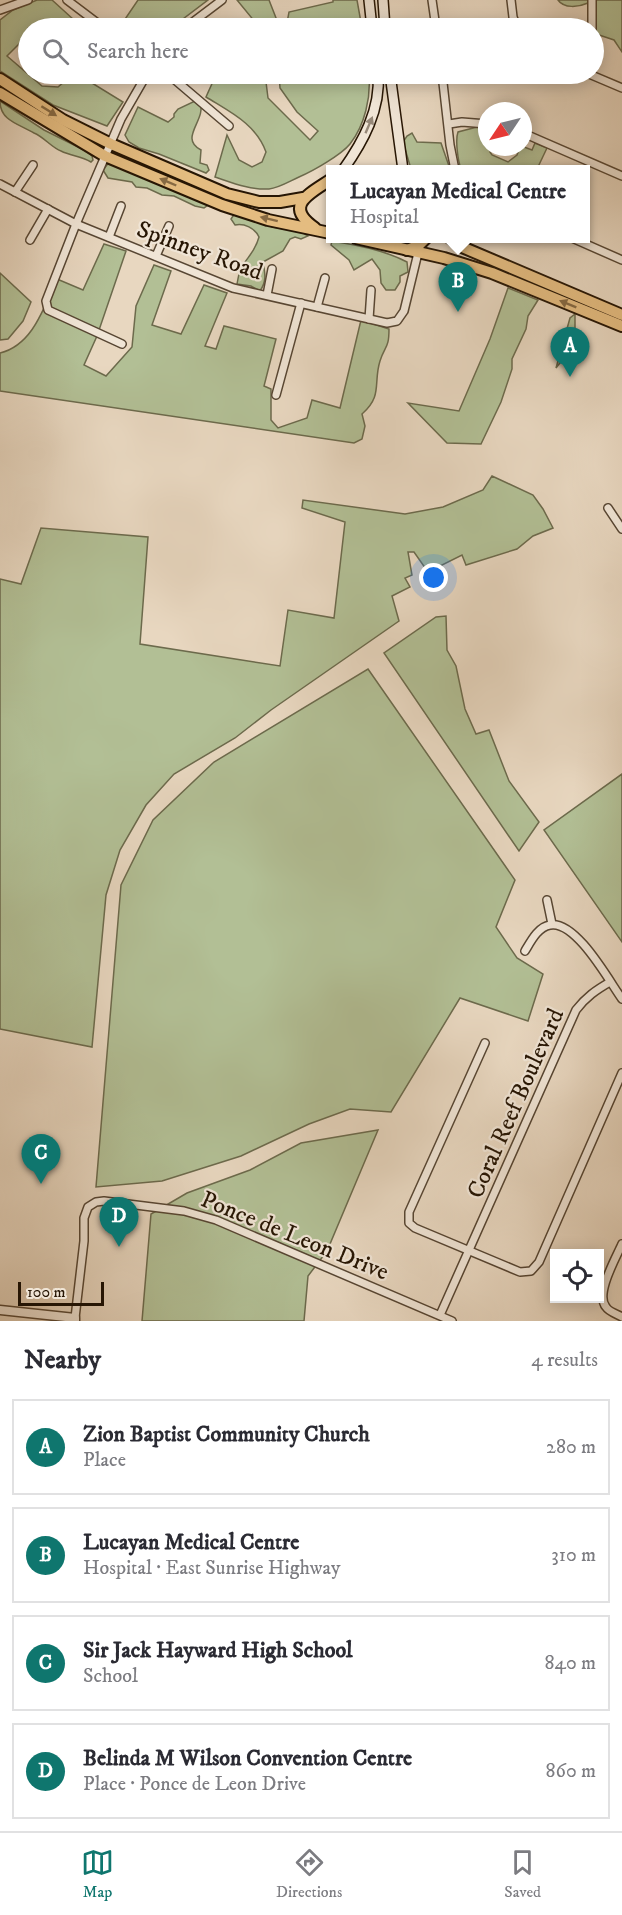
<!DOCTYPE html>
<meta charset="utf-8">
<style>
body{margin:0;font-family:"IM FELL DW Pica",serif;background:#f7f7f7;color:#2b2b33}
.controls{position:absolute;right:18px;bottom:18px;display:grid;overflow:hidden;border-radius:0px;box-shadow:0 3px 15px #0003}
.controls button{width:54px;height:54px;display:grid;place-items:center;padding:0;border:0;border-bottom:2px solid #e1e1e2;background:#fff;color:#2b2b33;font:30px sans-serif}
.compass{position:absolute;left:478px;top:102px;width:54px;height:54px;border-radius:50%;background:#fff;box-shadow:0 3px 15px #0003;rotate:235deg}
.scale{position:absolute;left:18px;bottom:15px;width:86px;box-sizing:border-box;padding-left:6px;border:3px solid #271604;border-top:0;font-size:16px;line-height:21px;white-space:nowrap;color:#271604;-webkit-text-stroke:4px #f0e5d6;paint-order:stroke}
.you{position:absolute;left:434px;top:578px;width:21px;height:21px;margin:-15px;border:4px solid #fff;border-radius:50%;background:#1a73e8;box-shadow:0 0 0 9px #1a73e833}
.badge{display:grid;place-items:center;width:39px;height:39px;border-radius:50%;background:#0f766e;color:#fff;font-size:20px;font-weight:700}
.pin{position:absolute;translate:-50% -50px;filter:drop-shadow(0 2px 3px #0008)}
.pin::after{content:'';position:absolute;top:32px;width:21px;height:18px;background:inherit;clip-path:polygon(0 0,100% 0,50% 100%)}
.popup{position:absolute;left:326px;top:165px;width:264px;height:78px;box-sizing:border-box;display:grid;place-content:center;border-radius:0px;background:#fff;filter:drop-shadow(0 2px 4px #0005);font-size:20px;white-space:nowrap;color:#7c7c81}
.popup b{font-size:22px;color:#2b2b33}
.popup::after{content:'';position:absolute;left:50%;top:100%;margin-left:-12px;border:12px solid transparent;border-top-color:#fff}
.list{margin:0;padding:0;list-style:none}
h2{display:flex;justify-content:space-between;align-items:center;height:78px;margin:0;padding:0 24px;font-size:26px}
h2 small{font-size:20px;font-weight:400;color:#7c7c81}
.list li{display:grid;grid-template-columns:39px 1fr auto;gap:18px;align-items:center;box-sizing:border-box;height:96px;margin:0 12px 12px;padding:0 12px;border:2px solid #e1e1e2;border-radius:0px}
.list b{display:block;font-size:22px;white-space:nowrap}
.list p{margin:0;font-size:20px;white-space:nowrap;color:#7c7c81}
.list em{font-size:20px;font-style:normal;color:#7c7c81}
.icon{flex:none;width:33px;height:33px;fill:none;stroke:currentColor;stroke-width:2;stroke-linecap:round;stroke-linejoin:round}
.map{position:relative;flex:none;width:622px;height:1321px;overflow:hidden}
.search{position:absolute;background:#fff;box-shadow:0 3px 15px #0003;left:18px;right:18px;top:18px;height:66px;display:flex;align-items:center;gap:15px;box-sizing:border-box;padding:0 21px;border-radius:33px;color:#7c7c81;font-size:22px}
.sheet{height:510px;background:#fff}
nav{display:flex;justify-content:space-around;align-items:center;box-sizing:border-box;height:84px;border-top:2px solid #e1e1e2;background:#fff;font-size:16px;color:#7c7c81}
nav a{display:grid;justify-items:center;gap:3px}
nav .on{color:#0f766e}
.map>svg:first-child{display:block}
.green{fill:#b2bf95;stroke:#6c6a4c;stroke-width:1.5}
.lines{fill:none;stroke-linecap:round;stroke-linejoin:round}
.minor-casing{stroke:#574633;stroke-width:10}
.tertiary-casing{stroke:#574633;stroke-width:11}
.secondary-casing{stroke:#271604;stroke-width:12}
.primary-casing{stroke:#271604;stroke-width:14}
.minor{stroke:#f0e5d6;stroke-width:7}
.tertiary{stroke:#f0e5d6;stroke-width:8}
.secondary{stroke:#f0e5d6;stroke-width:9}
.primary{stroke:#e4bc80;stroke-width:10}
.oneway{fill:#866942}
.oneway2{fill:#968878}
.labels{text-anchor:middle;stroke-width:4.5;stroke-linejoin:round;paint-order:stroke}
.street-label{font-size:24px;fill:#271604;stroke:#f0e5d6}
</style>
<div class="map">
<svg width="622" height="1321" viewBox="0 0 622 1321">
<rect width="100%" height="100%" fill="#e8d7c0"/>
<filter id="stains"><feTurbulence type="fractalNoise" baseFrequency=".00333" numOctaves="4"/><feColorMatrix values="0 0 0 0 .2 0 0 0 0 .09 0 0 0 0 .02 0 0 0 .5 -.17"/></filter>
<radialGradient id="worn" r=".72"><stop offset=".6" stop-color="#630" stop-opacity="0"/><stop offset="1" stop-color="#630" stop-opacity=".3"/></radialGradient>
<g class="green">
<polygon points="37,0 52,0 73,19 67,28 28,28 28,35 7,56 42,86 58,87 66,80 68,74 91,74 87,80 123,102 107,126 53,105 0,71 0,20 13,10"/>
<polygon points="138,0 208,0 171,28 119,28"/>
<polygon points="237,0 269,0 276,18 270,28 260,28"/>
<polygon points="333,0 357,0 362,28 286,28 289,12 333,2"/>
<path d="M558,0H588V3C579,7 564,9 558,0Z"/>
<polygon points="596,0 622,0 622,52 614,40 596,34"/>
<path d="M219,74H265L268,98L310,140L318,131L297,112L280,88L279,74H369C371,97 365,125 350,144C341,155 313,171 299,177C290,181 279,188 269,189C250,190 233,183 215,177L227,135L239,160L252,167L262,162L266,152C256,124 230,112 206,97L215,77Z"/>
<path d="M0,101L44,130L84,150L92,156L93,160L91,162C81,156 71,156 61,151C52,148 44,137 34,133C19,124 0,121 0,101Z"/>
<path d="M195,101L200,102C207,120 178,138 201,150L200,163L207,165L209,170L206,173L159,154L139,148L129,142L125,135L138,107L168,122L174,117V114L178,109Z"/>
<path d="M477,127H487V147H491L490,152L492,155L508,162L517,155L520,147H523V137L524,147L532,150L535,143L547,148L537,169H461C458,161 455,140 458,132Z"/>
<polygon points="412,133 417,142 441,143 450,169 411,169 403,142 407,136"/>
<polygon points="110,161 208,203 208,205 204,208 195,206 174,196 162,195 147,188 136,187 132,182 108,178 103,170"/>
<path d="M235,213H239L272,227L300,231L308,236L301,239L295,237L290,239L283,251L263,262C265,273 267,281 260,291L251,286L237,284C240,259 253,259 259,237C255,228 244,223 235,225L231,219Z"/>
<path d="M332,241C357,245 384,250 407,262L408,272L400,276V282L395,290H386L381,283L380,270L372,259L354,270L349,260L331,245Z"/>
<path d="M104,244L126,251L97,336L84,365L106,376L132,347L136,306L154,265L171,271L152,325L181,334L204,285L227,293L205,346L216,349L224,326L276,339L264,386L271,389V420L278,428L307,418L312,400L340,408L361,320L389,329C389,349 385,345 380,361C373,383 383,396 362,414L365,426L362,439L354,443L0,391V353C33,345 44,307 57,279L83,290Z"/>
<polygon points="0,273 31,302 23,321 8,339 0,340"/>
<polygon points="508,288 538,300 528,316 526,329 512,359 512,369 501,402 481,444 447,443 408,403 459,411 490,339"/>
<polygon points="575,314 575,344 556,368 570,318"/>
<polygon points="492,476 533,495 543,509 553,528 533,536 517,549 466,565 462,555 428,572 414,552 408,552 412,575 405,578 410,587 392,596 399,621 271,710 235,738 174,774 146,805 120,850 106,895 92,1047 0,1029 0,579 21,584 41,528 148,537 140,644 280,666 288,610 334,618 345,522 302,508 303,500 405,514 443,507 483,490"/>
<polygon points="446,616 447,650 456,666 465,709 476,734 489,730 509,781 539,822 519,851 384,653 436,617"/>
<polygon points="368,669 515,880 496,927 517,958 543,974 528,1021 460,998 391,1112 350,1109 309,1124 241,1156 162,1181 96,1187 121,885 153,820 214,762"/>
<polygon points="622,774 622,942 544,830"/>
<polygon points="378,1130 327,1251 308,1276 304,1321 142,1321 151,1214 187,1193 250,1170 301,1143"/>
</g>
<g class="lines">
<defs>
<g id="minor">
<polyline points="67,0 104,28"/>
<polyline points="432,0 436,28"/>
<polyline points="511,0 513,17 517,28"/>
<polyline points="592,0 592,28"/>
<polyline points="0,10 28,0"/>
<polyline points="185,28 222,0"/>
<polyline points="168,74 229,126"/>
<polyline points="442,74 450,145 455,170"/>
<polyline points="589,74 622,88"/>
<polyline points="449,124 462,122 487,124"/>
<polyline points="523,133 622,176"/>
<polyline points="0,184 76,224 233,288 387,323 397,321 404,311 418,253"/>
<polyline points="15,192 33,165"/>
<polyline points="109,237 121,206"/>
<polyline points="572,238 622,260"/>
<polyline points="30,240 48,209"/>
<polyline points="156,256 169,226"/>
<polyline points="267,295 272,269"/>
<polyline points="317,307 325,278"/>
<polyline points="369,319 371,290"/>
<polyline points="122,344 48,310 46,301 76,224 121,119 147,74"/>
<polyline points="276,395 301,303"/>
<polyline points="608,508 622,529"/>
<polyline points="547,900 552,924"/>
<path d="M525,951C531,941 538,927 550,925C576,920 609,981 622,999"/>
<polyline points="485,1043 409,1212 409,1223 415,1228 520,1272 531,1271 539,1262 622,1073"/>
<path d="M622,1244C616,1258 595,1294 606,1307C609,1312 617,1314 622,1317"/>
<path d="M440,1315L576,1010C586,997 596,990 610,982"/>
<polyline points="75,1318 84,1241 84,1218 88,1207 96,1202 104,1201 184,1211 216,1220 452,1321"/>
</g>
<polyline id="tertiary" points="0,1310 75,1318 75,1321"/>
<g id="secondary">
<polyline points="369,0 372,28"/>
<polyline points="383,0 385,28"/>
<polyline points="390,74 403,170"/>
<path d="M343,170C363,142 381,109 378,74"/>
</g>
<g id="primary">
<polyline points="0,79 63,120 111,144 227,194 259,202 280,202 303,198"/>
<polyline points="0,93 105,156 222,205 268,220 330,233"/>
<path d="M315,228C283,206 309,194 330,180"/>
<polyline points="356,238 444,258 492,273 622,326"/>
<polyline points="450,238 462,247 622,315"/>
<polyline points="407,250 419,245 426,238"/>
</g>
</defs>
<use href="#minor" class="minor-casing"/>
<use href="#tertiary" class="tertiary-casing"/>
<use href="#secondary" class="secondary-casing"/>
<use href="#primary" class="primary-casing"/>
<use href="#minor" class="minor"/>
<use href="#tertiary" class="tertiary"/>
<use href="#secondary" class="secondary"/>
<use href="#primary" class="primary"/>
</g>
<defs><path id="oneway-solid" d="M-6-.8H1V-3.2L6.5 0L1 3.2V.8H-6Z" transform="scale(1.5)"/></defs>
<g class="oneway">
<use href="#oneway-solid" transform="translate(49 111) rotate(32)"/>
<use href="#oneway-solid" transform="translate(168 182) rotate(-157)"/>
<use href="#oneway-solid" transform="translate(269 219) rotate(-166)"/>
<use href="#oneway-solid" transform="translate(568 304) rotate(-158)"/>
</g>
<use class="oneway2" href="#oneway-solid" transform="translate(369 125) rotate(-67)"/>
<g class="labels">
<g class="street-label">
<text transform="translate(200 250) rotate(20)" y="8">Spinney Road</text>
<text transform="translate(515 1103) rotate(-66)" y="8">Coral Reef Boulevard</text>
<text transform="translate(295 1235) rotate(22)" y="8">Ponce de Leon Drive</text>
</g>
</g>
<rect width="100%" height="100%" filter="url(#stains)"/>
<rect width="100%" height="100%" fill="url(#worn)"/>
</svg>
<div class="controls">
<button><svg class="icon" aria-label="locate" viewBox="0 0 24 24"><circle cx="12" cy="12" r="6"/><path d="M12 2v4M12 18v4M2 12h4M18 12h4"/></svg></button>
</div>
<svg class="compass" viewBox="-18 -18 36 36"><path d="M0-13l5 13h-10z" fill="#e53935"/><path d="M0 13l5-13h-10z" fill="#7c7c81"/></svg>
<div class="scale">100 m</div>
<div class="you"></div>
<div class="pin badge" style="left:570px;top:377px">A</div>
<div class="pin badge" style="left:458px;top:312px">B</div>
<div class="popup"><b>Lucayan Medical Centre</b>Hospital</div>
<div class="pin badge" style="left:41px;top:1184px">C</div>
<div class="pin badge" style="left:119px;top:1247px">D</div>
<div class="search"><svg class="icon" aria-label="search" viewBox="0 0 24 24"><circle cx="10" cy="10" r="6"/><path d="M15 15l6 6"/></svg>Search here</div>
</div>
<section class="sheet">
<h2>Nearby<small>4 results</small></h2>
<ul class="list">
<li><span class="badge">A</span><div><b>Zion Baptist Community Church</b><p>Place</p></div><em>280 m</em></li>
<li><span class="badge">B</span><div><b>Lucayan Medical Centre</b><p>Hospital · East Sunrise Highway</p></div><em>310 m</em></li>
<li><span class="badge">C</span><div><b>Sir Jack Hayward High School</b><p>School</p></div><em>840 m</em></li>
<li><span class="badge">D</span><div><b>Belinda M Wilson Convention Centre</b><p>Place · Ponce de Leon Drive</p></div><em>860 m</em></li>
</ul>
</section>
<nav>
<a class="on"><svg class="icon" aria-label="map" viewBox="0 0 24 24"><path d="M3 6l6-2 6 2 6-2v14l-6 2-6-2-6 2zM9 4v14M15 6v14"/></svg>Map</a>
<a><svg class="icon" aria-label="directions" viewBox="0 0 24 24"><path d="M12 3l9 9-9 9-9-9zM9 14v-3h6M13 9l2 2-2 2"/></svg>Directions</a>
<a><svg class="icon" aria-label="saved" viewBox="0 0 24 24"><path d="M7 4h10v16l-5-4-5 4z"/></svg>Saved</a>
</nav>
